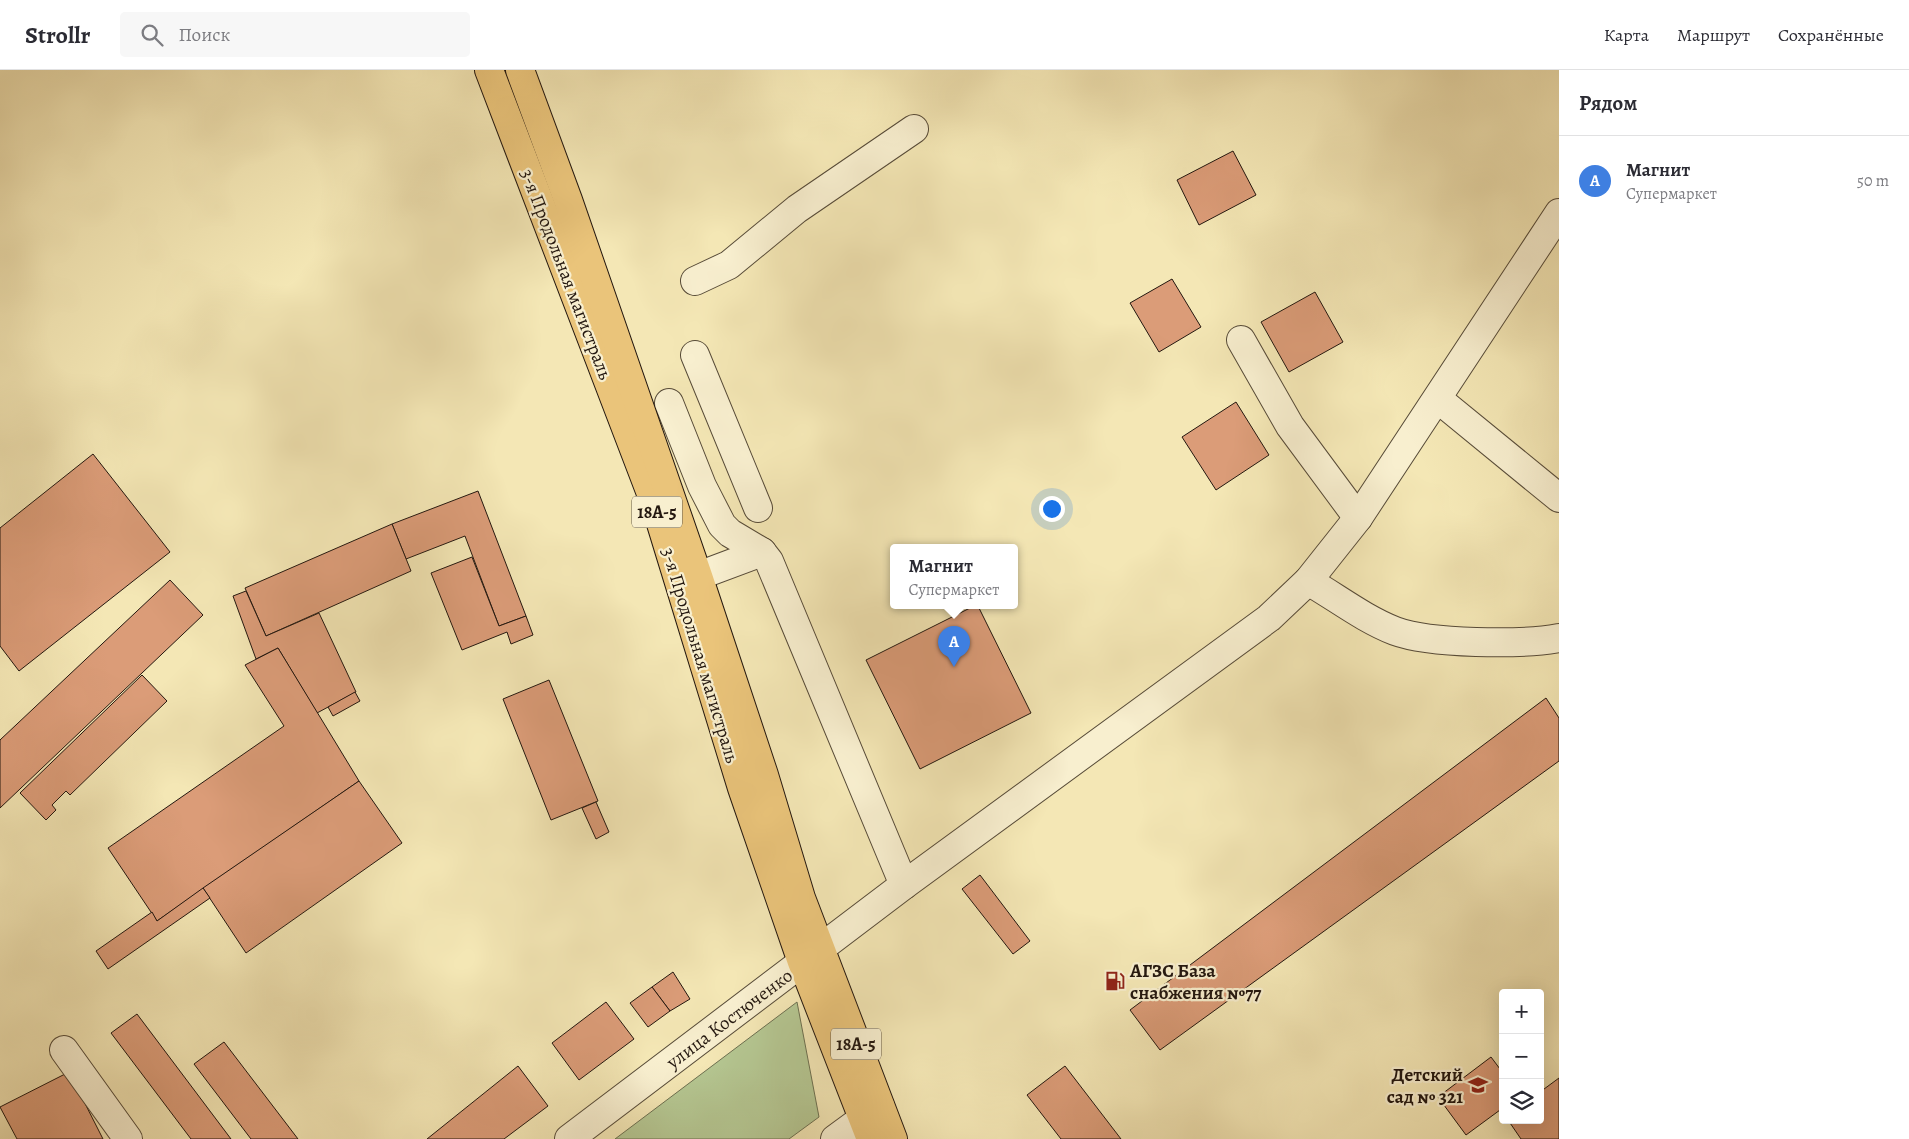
<!DOCTYPE html>
<html lang="ru">
<meta charset="utf-8">
<style>
body{margin:0;font-family:Alegreya,serif;background:#f7f7f7;color:#2b2b33}
.controls{position:absolute;right:15px;bottom:15px;display:grid;overflow:hidden;border-radius:5px;box-shadow:0 5px 20px #0002}
.controls button{width:45px;height:45px;display:grid;place-items:center;padding:0;border:0;border-bottom:1px solid #e1e1e2;background:#fff;color:#2b2b33;font:25px sans-serif}
.you{position:absolute;left:1051px;top:438px;width:18px;height:18px;margin:-12px;border:4px solid #fff;border-radius:50%;background:#1a73e8;box-shadow:0 0 0 8px #1a73e833}
.badge{display:grid;place-items:center;width:32px;height:32px;border-radius:50%;background:#111827;color:#fff;font-size:16px;font-weight:700}
.pin{position:absolute;translate:-50% -41px;filter:drop-shadow(0 1px 2px #0008)}
.pin::after{content:'';position:absolute;top:26px;width:18px;height:15px;background:inherit;clip-path:polygon(0 0,100% 0,50% 100%)}
.popup{position:absolute;left:890px;top:474px;width:128px;height:65px;box-sizing:border-box;display:grid;place-content:center;border-radius:5px;background:#fff;filter:drop-shadow(0 1px 4px #0005);font-size:16px;white-space:nowrap;color:#7c7c81}
.popup b{font-size:19px;color:#2b2b33}
.popup::after{content:'';position:absolute;left:50%;top:100%;margin-left:-10px;border:10px solid transparent;border-top-color:#fff}
.list{margin:0;padding:0;list-style:none}
h2{display:flex;justify-content:space-between;align-items:center;height:65px;margin:0;padding:0 20px;font-size:21px}
h2 small{font-size:16px;font-weight:400;color:#7c7c81}
.list li{display:grid;grid-template-columns:32px 1fr auto;gap:15px;align-items:center;box-sizing:border-box;height:90px;padding:0 20px;border-top:1px solid #e1e1e2}
.list b{display:block;font-size:19px;white-space:nowrap}
.list p{margin:0;font-size:16px;white-space:nowrap;color:#7c7c81}
.list em{font-size:16px;font-style:normal;color:#7c7c81}
.icon{flex:none;width:28px;height:28px;fill:none;stroke:currentColor;stroke-width:2;stroke-linecap:round;stroke-linejoin:round}
.map{position:relative;flex:none;width:1559px;height:1069px;overflow:hidden}
header{display:flex;align-items:center;gap:30px;box-sizing:border-box;height:70px;padding:0 25px;background:#fff;border-bottom:1px solid #e1e1e2}
header strong{font-size:24px}
nav{display:flex;gap:28px;margin-inline-start:auto;font-size:18px}
.search{width:350px;height:45px;background:#f7f7f7;display:flex;align-items:center;gap:12px;box-sizing:border-box;padding:0 18px;border-radius:5px;color:#7c7c81;font-size:19px}
main{display:flex}
aside{flex:1;background:#fff}
.map>svg:first-child{display:block}
.green{fill:#b5c792;stroke:#6c6f50}
.building{fill:#db9c78;stroke:#23170f}
.lines{fill:none;stroke-linecap:round;stroke-linejoin:round}
.minor-casing{stroke:#574b38;stroke-width:30}
.highway-casing{stroke:#23170f;stroke-width:30}
.minor{stroke:#f8efcf;stroke-width:28}
.highway{stroke:#eac47a;stroke-width:28}
.labels{text-anchor:middle;stroke-width:4.5;stroke-linejoin:round;paint-order:stroke}
.shield{fill:#f8efcf;stroke:#635849;stroke-width:1}
.shield-label{font-size:18px;font-weight:bold;fill:#23170f}
.street-label{font-size:19px;fill:#23170f;stroke:#f8efcf}
.poi-label{font-size:19px;font-weight:bold;fill:#23170f;stroke:#f8efcf;text-anchor:start}
</style>
<header>
<strong>Strollr</strong>
<div class="search"><svg class="icon" aria-label="search" viewBox="0 0 24 24"><circle cx="10" cy="10" r="6"/><path d="M15 15l6 6"/></svg>Поиск</div>
<nav><a>Карта</a><a>Маршрут</a><a>Сохранённые</a></nav>
</header>
<main>
<div class="map">
<svg width="1559" height="1069" viewBox="0 0 1559 1069">
<rect width="100%" height="100%" fill="#f4e7b5"/>
<filter id="stains"><feTurbulence type="fractalNoise" baseFrequency=".004" numOctaves="4"/><feColorMatrix values="0 0 0 0 .2 0 0 0 0 .09 0 0 0 0 .02 0 0 0 .5 -.17"/></filter>
<radialGradient id="worn" r=".72"><stop offset=".6" stop-color="#630" stop-opacity="0"/><stop offset="1" stop-color="#630" stop-opacity=".3"/></radialGradient>
<polygon class="green" points="797,932 819,1047 789,1069 615,1069"/>
<g class="building">
<polygon points="1233,81 1256,125 1199,155 1177,110"/>
<polygon points="1172,209 1201,257 1159,282 1130,233"/>
<polygon points="1315,222 1343,272 1289,302 1261,252"/>
<polygon points="1236,332 1269,385 1216,420 1182,367"/>
<polygon points="93,384 170,482 19,601 0,576 0,458"/>
<polygon points="478,421 526,546 499,556 465,466 406,489 392,454"/>
<polygon points="392,454 411,501 266,566 245,518"/>
<polygon points="472,487 499,556 526,546 533,565 511,574 507,562 462,580 431,503"/>
<polygon points="170,510 203,545 0,738 0,670"/>
<polygon points="246,521 266,566 319,543 356,622 317,643 278,578 256,589 233,526"/>
<polygon points="974,536 978,536 1031,643 920,699 866,590"/>
<polygon points="278,578 359,711 157,851 108,778 284,656 245,595"/>
<polygon points="142,605 167,631 70,725 66,721 52,735 56,740 46,750 20,723"/>
<polygon points="549,610 598,731 551,750 503,629"/>
<polygon points="355,622 360,631 333,646 328,637"/>
<polygon points="1546,628 1559,648 1559,691 1160,980 1130,940"/>
<polygon points="359,711 402,773 246,883 203,818"/>
<polygon points="596,732 609,762 596,769 582,738"/>
<polygon points="980,805 1030,871 1013,884 962,819"/>
<polygon points="203,818 210,828 108,899 96,881 152,842 157,851"/>
<polygon points="673,902 690,929 670,941 652,917"/>
<polygon points="652,917 670,941 648,957 630,933"/>
<polygon points="606,932 634,969 579,1010 552,973"/>
<polygon points="137,944 231,1069 191,1069 111,963"/>
<polygon points="224,972 298,1069 251,1069 194,994"/>
<polygon points="1491,987 1503,1003 1503,1044 1500,1040 1466,1065 1438,1027"/>
<polygon points="518,996 548,1036 504,1069 427,1069"/>
<polygon points="1065,996 1121,1069 1061,1069 1027,1025"/>
<polygon points="69,1002 103,1069 17,1069 0,1037"/>
<polygon points="1559,1008 1559,1069 1521,1069 1508,1050 1540,1050 1540,1022"/>
</g>
<g class="lines">
<defs>
<g id="minor">
<polyline points="695,211 729,195 797,139 914,59"/>
<polyline points="1241,270 1290,356 1358,448"/>
<polyline points="695,285 758,438"/>
<polyline points="1438,329 1559,428"/>
<polyline points="669,333 702,416 722,455 730,463 762,482 769,491 904,815"/>
<polyline points="698,506 762,482"/>
<path d="M1308,511C1336,527 1364,549 1395,561C1430,574 1521,575 1559,568"/>
<polyline points="64,980 128,1069"/>
<polyline points="569,1069 904,815 1269,548 1308,511 1358,448 1559,143"/>
<polyline points="835,1069 880,1036"/>
</g>
<g id="highway">
<polyline points="489,0 655,434 742,718 802,892 871,1069"/>
<polyline points="520,0 568,130 698,506 764,705 801,828 893,1069"/>
</g>
</defs>
<use href="#minor" class="minor-casing"/>
<use href="#highway" class="highway-casing"/>
<use href="#minor" class="minor"/>
<use href="#highway" class="highway"/>
</g>
<defs>
<symbol id="fuel-bare" viewBox="-9 -9 18 18"><path d="M-5.5-6h7V0h2V4h1.3V-2.5L3-4.5l.8-.8L6-3V5H2.5V1h-1V6h-7ZM-4.2-4.7v3.2H.2V-4.7Z" fill="#8f2418" stroke="#f8efcf" stroke-width="2.5" paint-order="stroke"/></symbol>
<symbol id="school-bare" viewBox="-9 -9 18 18"><path d="M0-5L7-2L0 1L-7-2ZM-4 1L0 2.5L4 1V4Q0 6-4 4Z" fill="#8f2418" stroke="#f8efcf" stroke-width="2.5" paint-order="stroke"/></symbol>
</defs>
<g fill-rule="evenodd">
<use href="#fuel-bare" x="1101" y="897" width="28" height="28"/>
<use href="#school-bare" x="1464" y="1001" width="28" height="28"/>
</g>
<g class="labels">
<g class="shield">
<rect x="632" y="426.5" width="50" height="31" rx="4"/>
<rect x="831" y="958.5" width="50" height="31" rx="4"/>
</g>
<g class="shield-label">
<text x="657" y="448">18А-5</text>
<text x="856" y="980">18А-5</text>
</g>
<g class="street-label">
<text transform="translate(567 204) rotate(69)" y="7">3-я Продольная магистраль</text>
<text transform="translate(701 585) rotate(73)" y="7">3-я Продольная магистраль</text>
<text transform="translate(729 948) rotate(-37)" y="7">улица Костюченко</text>
</g>
<g class="poi-label">
<text x="1130" y="907">АГЗС База<tspan x="1130" dy="22">снабжения №77</tspan></text>
<text x="1463" y="1011" text-anchor="end">Детский<tspan x="1463" dy="22">сад № 321</tspan></text>
</g>
</g>
<rect width="100%" height="100%" filter="url(#stains)"/>
<rect width="100%" height="100%" fill="url(#worn)"/>
</svg>
<div class="controls">
<button>+</button>
<button>−</button>
<button><svg class="icon" aria-label="layers" viewBox="0 0 24 24"><path d="M12 4l9 5-9 5-9-5zM3 14l9 5 9-5"/></svg></button>
</div>
<div class="you"></div>
<div class="pin badge" style="left:954px;top:597px;background:#3f7fe0">A</div>
<div class="popup"><b>Магнит</b>Супермаркет</div>
</div>
<aside>
<h2>Рядом<small></small></h2>
<ul class="list">
<li><span class="badge" style="background:#3f7fe0">A</span><div><b>Магнит</b><p>Супермаркет</p></div><em>50 m</em></li>
</ul>
</aside>
</main>
